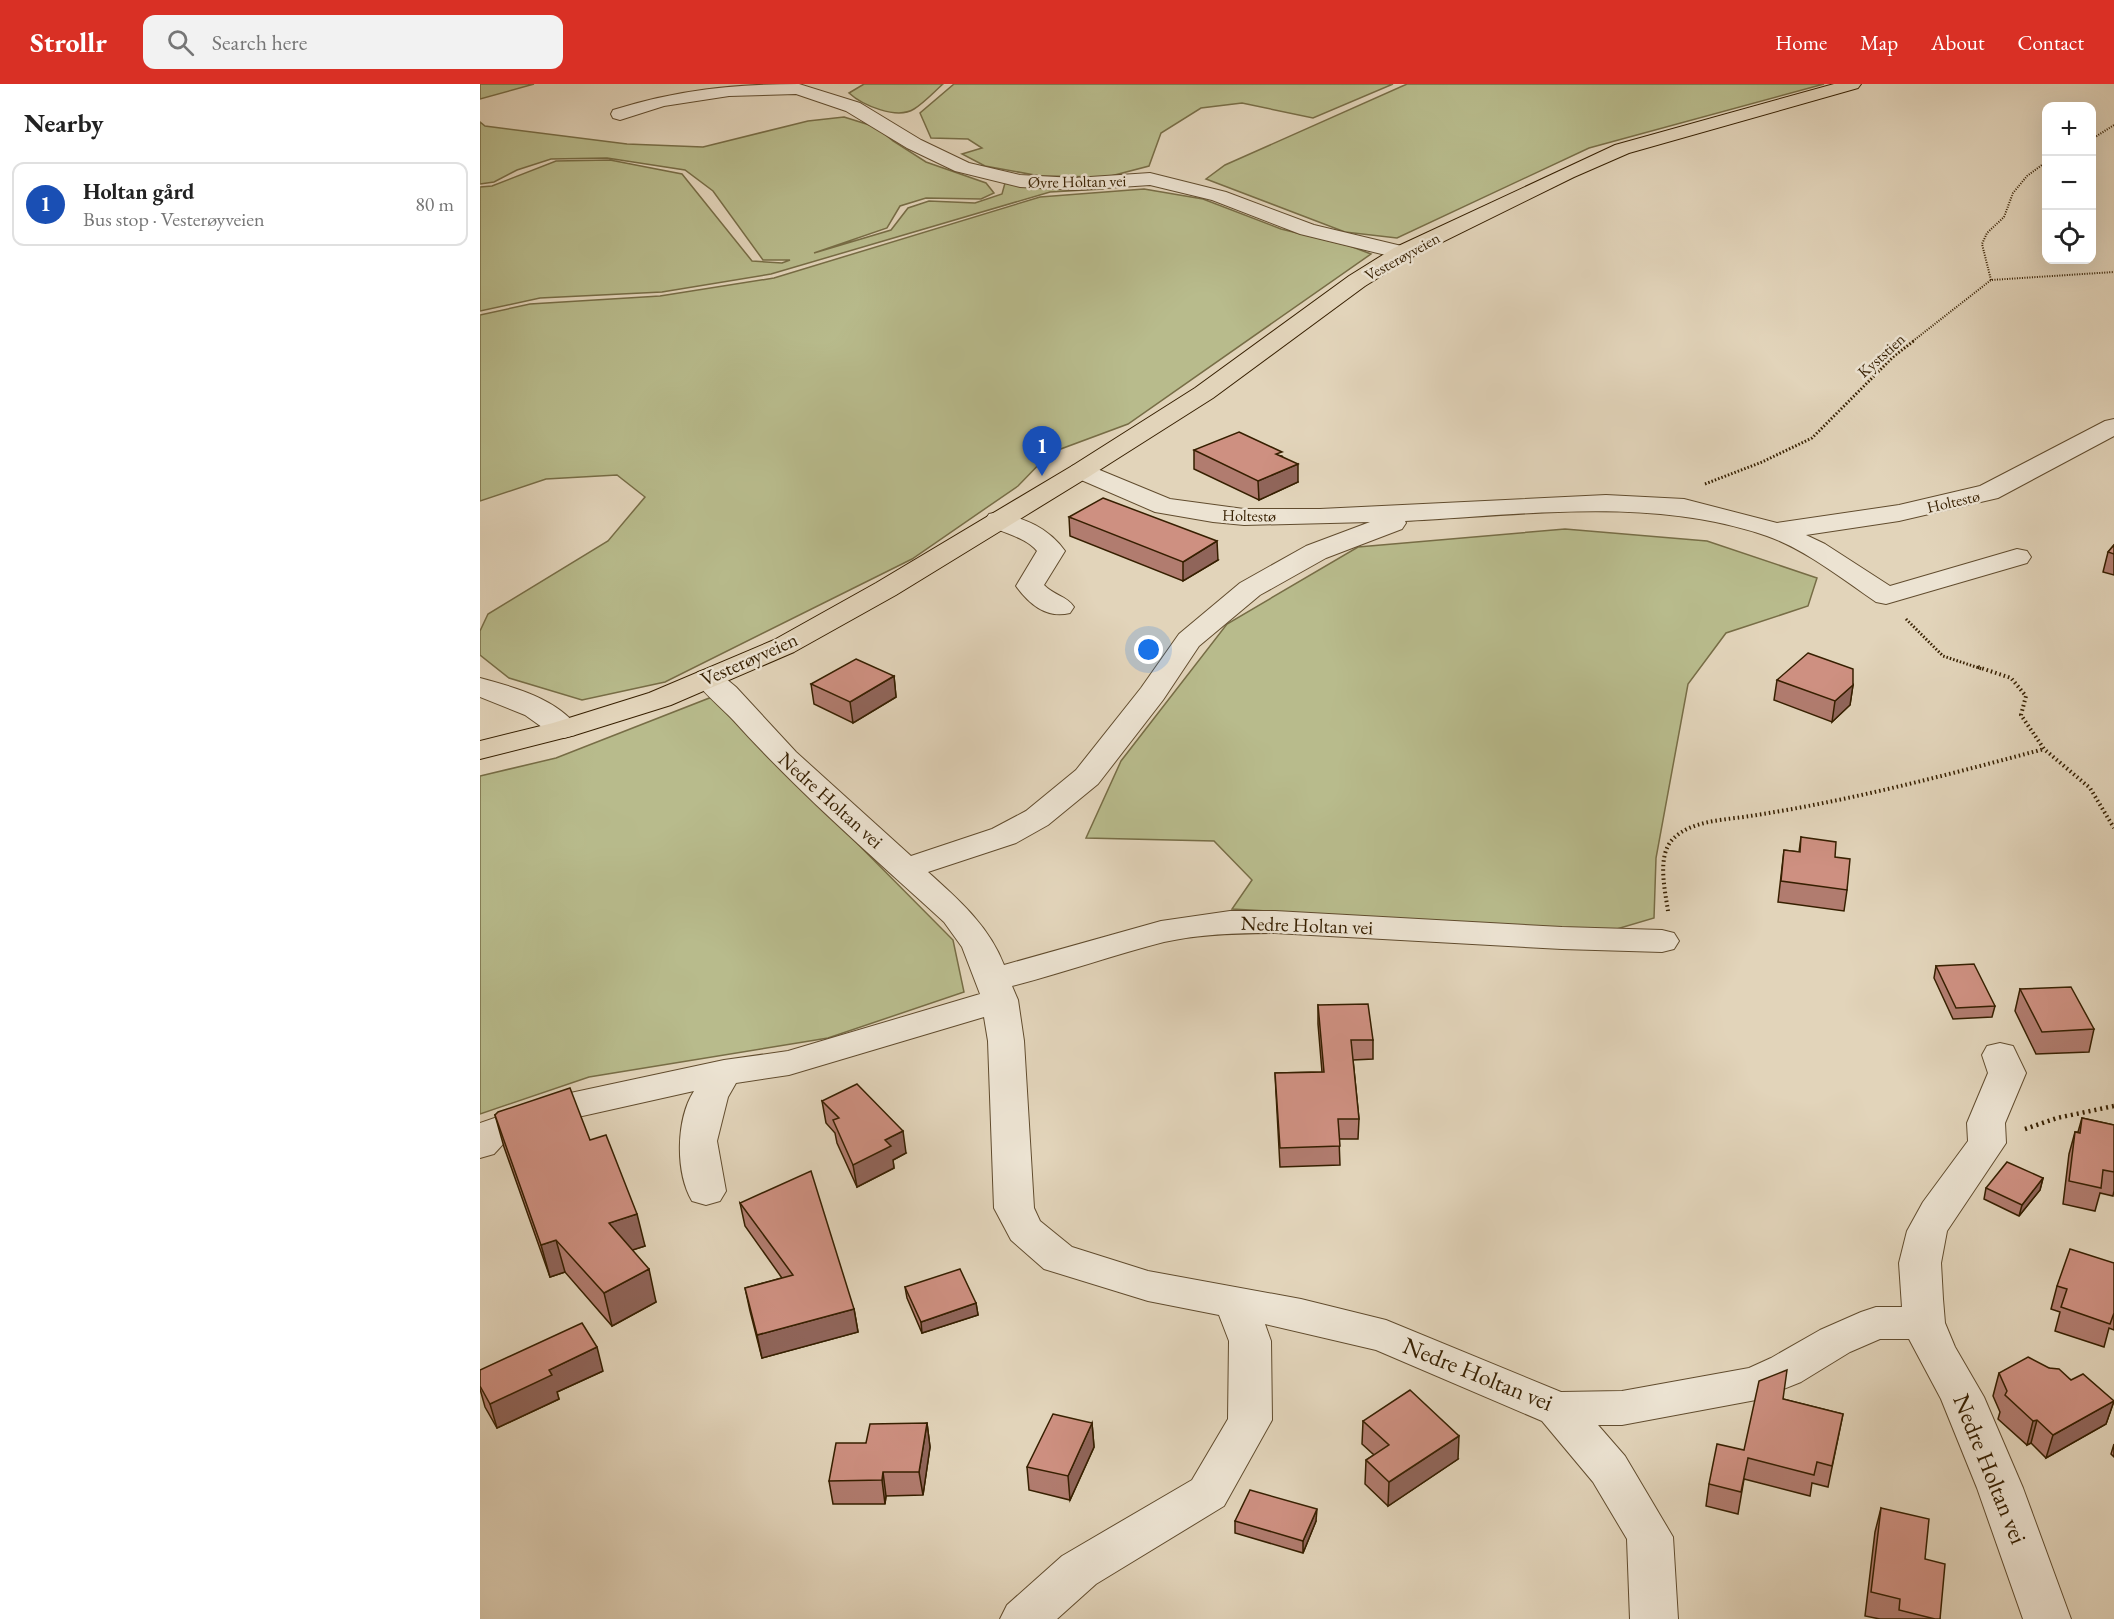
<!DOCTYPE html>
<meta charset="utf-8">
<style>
body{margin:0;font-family:"EB Garamond",serif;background:#f2f2f2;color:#222}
.controls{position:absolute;right:18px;top:18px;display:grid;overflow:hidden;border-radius:12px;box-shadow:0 6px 24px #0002}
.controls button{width:54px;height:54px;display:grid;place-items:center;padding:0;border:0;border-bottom:2px solid #e0e0e0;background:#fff;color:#222;font:30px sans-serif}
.you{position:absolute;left:669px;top:566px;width:21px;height:21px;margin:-15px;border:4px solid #fff;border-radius:50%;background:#1a73e8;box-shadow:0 0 0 9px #1a73e833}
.badge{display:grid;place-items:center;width:39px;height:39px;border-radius:50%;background:#d93025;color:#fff;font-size:20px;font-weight:700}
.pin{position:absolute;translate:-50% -50px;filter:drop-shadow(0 2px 3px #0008)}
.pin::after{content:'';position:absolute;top:32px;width:21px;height:18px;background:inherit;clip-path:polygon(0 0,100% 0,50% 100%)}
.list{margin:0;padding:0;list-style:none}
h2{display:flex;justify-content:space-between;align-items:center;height:78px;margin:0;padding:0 24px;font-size:26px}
h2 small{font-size:20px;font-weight:400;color:#767676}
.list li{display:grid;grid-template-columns:39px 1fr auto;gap:18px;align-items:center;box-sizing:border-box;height:84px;margin:0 12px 12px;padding:0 12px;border:2px solid #e0e0e0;border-radius:12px}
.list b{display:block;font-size:22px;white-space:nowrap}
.list p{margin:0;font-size:20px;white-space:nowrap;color:#767676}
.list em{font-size:20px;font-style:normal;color:#767676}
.icon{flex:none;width:33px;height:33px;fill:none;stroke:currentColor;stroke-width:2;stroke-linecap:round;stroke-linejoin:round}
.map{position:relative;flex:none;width:1634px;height:1535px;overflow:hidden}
header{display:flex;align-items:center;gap:36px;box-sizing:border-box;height:84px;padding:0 30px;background:#d93025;color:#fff}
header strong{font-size:28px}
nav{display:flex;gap:33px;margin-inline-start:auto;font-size:21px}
.search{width:420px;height:54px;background:#f2f2f2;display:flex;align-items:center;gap:15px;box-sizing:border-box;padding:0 21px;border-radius:12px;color:#767676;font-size:22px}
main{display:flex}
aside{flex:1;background:#fff}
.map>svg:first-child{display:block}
.green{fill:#b8bb8c;stroke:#776d46;stroke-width:1.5}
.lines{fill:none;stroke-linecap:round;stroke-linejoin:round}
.minor-casing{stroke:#614c2e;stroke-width:2}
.major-casing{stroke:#361f00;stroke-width:2}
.path-far3{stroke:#361f00;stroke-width:2;stroke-dasharray:1 1.5;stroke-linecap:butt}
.path-far2{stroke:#361f00;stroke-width:3;stroke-dasharray:1.5 2;stroke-linecap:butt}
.path-far1{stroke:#361f00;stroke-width:4;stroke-dasharray:1.5 3;stroke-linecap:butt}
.path{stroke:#361f00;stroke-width:4.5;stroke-dasharray:2 4;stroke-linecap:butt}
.minor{fill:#ece3d2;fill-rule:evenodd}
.major{fill:#e2d4ba;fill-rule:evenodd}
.wall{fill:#b17c6f;stroke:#361f00;stroke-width:1.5}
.shaded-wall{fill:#90655a;stroke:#361f00;stroke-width:1.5}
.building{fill:#ce9081;stroke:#361f00;stroke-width:1.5}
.labels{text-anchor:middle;stroke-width:5;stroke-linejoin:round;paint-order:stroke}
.far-street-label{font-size:16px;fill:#361f00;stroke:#ece3d2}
.street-label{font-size:20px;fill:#361f00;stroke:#ece3d2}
.near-street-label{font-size:24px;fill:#361f00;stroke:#ece3d2}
</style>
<header>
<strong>Strollr</strong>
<div class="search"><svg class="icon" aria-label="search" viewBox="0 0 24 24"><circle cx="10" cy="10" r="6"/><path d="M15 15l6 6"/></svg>Search here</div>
<nav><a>Home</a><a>Map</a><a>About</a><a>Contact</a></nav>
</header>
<main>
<aside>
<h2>Nearby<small></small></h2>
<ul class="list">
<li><span class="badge" style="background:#1a4fb4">1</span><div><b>Holtan gård</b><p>Bus stop · Vesterøyveien</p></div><em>80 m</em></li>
</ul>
</aside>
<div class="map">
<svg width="1634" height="1535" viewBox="0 0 1634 1535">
<rect width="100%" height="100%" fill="#e2d4ba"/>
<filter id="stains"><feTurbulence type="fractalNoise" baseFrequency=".00333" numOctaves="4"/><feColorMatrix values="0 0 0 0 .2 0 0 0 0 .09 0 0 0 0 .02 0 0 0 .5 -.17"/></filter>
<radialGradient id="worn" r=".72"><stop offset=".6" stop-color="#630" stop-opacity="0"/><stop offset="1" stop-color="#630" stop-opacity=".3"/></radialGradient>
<g class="green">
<polygon points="0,0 54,0 0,15"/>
<path d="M384,0H463C454,8 444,19 434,25C417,36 382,21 369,9Z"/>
<polygon points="474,0 913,0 833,34 762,19 721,24 681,49 669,82 627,93 560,92 505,82 482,70 502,64 488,55 451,54 440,29"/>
<polygon points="927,0 1344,0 1109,64 917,154 865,148 726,95 745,81"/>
<polygon points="364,33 396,43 413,57 446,78 506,99 514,109 501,115 446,114 420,122 407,144 334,169 411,146 428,124 449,117 495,119 522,110 525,99 624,105 570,108 291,190 182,208 60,214 0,227 0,103 12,102 76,77 130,76 202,90 272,177 302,179 310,176 283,176 233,107 205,86 127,74 71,75 37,86 14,98 0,100 0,38 5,42 147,60 223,63 328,37"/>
<polygon points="664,105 723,115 801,145 870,162 891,170 648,340 570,369 538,402 432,475 185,598 102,616 29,594 0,571 0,547 8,530 128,457 165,413 137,391 66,395 0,417 0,231 50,220 180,212 294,194 560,113"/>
<polygon points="1085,445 1227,457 1337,494 1328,522 1246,549 1208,600 1176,774 1174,834 1130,847 752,825 772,796 734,757 606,754 641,677 747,540 878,463"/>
<polygon points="232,613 473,856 484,908 348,954 109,993 0,1030 0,692 76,674"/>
</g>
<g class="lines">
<defs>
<g id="minor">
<path d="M319,0L380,19L441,56L489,79L540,91L595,94L670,89L746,108L834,141L930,164L933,169L930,174L922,175L820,150L732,116L670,101L595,106L540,103L475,87L427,64L366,27L316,10L249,12L184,22L140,36L133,34L131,30L133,26C196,6 254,0 319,0Z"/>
<path d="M1634,335V352L1518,414L1419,437L1326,451L1345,460L1410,502L1537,465L1547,467L1551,473L1547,479L1406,520L1396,518C1362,495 1326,466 1287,452C1171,412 1045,431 925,437L926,439L922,445L846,474L780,511L719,562L683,616L618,700L568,741L536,759L448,788C479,816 509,842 524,881L681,837L750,827H795L1082,843L1182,846L1194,849L1199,857L1194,865L1182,868L1082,865L795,849C758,849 720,850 684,858C633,871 583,889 532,902L538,916L544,957L554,1124L560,1137L592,1163L668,1187L821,1215L906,1236L1081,1308L1142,1307L1269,1284L1291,1274L1340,1246L1381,1228L1396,1223H1422L1419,1179L1427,1147L1443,1118L1488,1057L1487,1039L1508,989L1502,971L1507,962L1520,959L1533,962L1546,989L1525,1039L1526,1059L1467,1147L1461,1179L1463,1215L1465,1239L1475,1263L1504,1313L1543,1404L1591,1535H1543L1497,1404L1461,1315L1429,1255H1400L1370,1268L1321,1298L1276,1316L1142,1341H1118L1145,1372L1193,1453L1198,1535H1150L1147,1455L1113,1398L1062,1337L896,1266L785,1240L791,1257L792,1336L744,1422L616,1500L577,1535H520L527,1521L582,1472L712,1396L748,1335L749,1257L739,1231L668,1217L564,1185L531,1156L514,1124L508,957L504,933L309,991L256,999L248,1013L237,1057L246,1107L240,1117L226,1121L212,1117C195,1088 196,1035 214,1007L89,1035L25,1058L14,1070L0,1074V1039L81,1011L244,976L308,967L500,910L482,863L464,838C393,773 319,709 254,637C241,623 224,610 213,594L218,588L228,585L238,588L256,603L316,668L431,772L512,745L546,727L596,686L661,604L699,550L760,499L826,462L890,438L764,441L733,438L675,428L592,392L588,387L592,382L601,379L610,382L690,415L764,425H840L1126,411L1204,415L1297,439L1419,421L1500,402L1625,337Z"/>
<path d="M518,428C545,435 568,443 585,467L564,501C573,511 587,512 594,523L590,529C567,535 549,520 536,502L557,467C543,450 514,449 505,436L509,430Z"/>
<path d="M0,594C34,603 78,615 99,645L95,651L84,654L73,651L45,631L0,613Z"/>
</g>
<polygon id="major" points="1354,0 1381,0 1378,4 1149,69 1094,93 930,174 885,202 733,314 610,392 416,511 314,568 191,621 95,651 0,675 0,657 73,639 169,609 294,556 396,499 592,382 715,304 869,192 914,164 1135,61"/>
</defs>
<use href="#minor" class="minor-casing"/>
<use href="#major" class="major-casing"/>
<g class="path-far3">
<polyline points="1612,55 1634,41"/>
<polyline points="1511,196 1502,160 1507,149 1524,133 1533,109 1547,92 1566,78"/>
<polyline points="1433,257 1511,196 1634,188"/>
</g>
<g class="path-far2">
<polyline points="1225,400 1282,378 1332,354 1414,272 1435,256"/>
<polyline points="1426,535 1463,572 1502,585"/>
</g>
<g class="path-far1">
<polyline points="1498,583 1531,594 1546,612 1541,631 1564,665 1610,704 1634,744"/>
<path d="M1188,827C1185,806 1177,773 1192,756C1210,736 1246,736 1270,732C1369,717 1467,691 1564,665"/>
</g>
<polyline class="path" points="1545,1045 1577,1034 1634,1022"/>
<use href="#minor" class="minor"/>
<use href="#major" class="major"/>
</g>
<g class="wall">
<polygon points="714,366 802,372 818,398 779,416 714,385"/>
<polygon points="589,433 738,476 703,497 590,452"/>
<polygon points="1634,461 1634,491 1623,488 1628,468"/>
<polygon points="414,592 416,613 373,639 334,620 331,600"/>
<polygon points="1297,596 1373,601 1370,621 1352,638 1294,616"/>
<polygon points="1321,753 1355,773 1367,806 1364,827 1298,818 1304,766 1319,768"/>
<polygon points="1456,882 1515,922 1512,933 1473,935 1454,894"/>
<polygon points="1540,905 1614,945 1609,968 1556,970 1535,927"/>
<polygon points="838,921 893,956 893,975 873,976 879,1035 878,1055 859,1055 860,1081 800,1083 796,1009 795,989 842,988 838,940"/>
<polygon points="342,1017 426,1069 413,1076 414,1084 377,1103 357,1059 355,1049 346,1039"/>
<polygon points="15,1031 110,1056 165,1162 152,1166 176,1218 132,1242 85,1188 70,1193 24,1063"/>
<polygon points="1602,1034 1634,1041 1634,1107 1633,1112 1620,1109 1615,1127 1583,1120 1589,1070 1595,1048 1598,1048"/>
<polygon points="1563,1094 1560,1106 1539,1132 1504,1115 1506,1104"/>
<polygon points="260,1119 374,1225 378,1248 282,1274 270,1227 265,1204 302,1194 265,1142"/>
<polygon points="1634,1179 1634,1246 1629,1244 1624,1263 1575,1247 1580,1228 1571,1225 1577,1202"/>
<polygon points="425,1203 496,1219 498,1231 442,1249 427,1214"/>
<polygon points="1569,1284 1591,1296 1634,1317 1626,1340 1566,1374 1551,1359 1547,1361 1518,1335 1520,1328 1513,1312 1519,1289"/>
<polygon points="0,1286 123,1287 77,1308 79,1315 17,1344 5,1323 0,1305"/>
<polygon points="1303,1315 1363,1330 1348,1403 1332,1399 1330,1412 1264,1395 1258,1430 1226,1422 1229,1400 1264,1366"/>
<polygon points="883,1337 978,1375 908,1422 885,1400 886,1376 894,1371 882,1360"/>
<polygon points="447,1339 450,1363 443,1411 406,1412 405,1420 353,1420 349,1397 386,1359"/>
<polygon points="612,1339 614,1363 590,1416 549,1406 547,1383"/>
<polygon points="1634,1360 1634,1373 1631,1370"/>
<polygon points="1401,1424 1445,1475 1460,1535 1400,1535 1385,1532 1395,1448"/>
<polygon points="755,1437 836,1437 823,1469 755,1449"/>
</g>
<g class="shaded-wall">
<polygon points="818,380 818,398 779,416 778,397"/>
<polygon points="737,457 738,476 703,497 703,478"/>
<polygon points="414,592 416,613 373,639 370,618"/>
<polygon points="1373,601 1370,621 1352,638 1355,617"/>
<polygon points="423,1047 426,1069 413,1076 414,1084 377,1103 373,1081 405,1056"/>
<polygon points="1563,1094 1560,1106 1539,1132 1542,1121"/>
<polygon points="157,1130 165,1162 137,1171 129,1139"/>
<polygon points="76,1156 85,1188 70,1193 61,1161"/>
<polygon points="169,1185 176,1218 132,1242 124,1209"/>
<polygon points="496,1219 498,1231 442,1249 441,1238"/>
<polygon points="374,1225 378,1248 282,1274 277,1251"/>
<polygon points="117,1263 123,1287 77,1308 79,1315 17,1344 10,1320 69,1286"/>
<polygon points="1634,1317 1626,1340 1566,1374 1573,1351"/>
<polygon points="1557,1336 1551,1359 1547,1361 1553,1337"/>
<polygon points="447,1339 450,1363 443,1411 439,1388"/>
<polygon points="612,1339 614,1363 590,1416 588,1392"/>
<polygon points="979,1352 978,1375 908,1422 909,1398"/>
<polygon points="403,1388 406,1412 405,1420 402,1396"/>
<polygon points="837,1425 836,1437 823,1469 823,1457"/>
</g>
<g class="building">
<polygon points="759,348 802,368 796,370 818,380 778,397 714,366"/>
<polygon points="623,414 737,457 703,478 589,433"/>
<polygon points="1634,461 1634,470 1628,468"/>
<polygon points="1328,569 1373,585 1373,601 1355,617 1297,596"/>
<polygon points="376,575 414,592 370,618 331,600"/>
<polygon points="1321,753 1356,758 1355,773 1370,775 1367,806 1301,797 1304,766 1320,768"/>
<polygon points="1494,880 1515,922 1476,924 1456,882"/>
<polygon points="1591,903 1614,945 1562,948 1540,905"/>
<polygon points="888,920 893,956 871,956 879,1035 858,1035 860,1062 800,1064 795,989 844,988 838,921"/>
<polygon points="377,1000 423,1047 405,1056 411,1062 373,1081 353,1036 359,1034 342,1017"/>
<polygon points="90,1004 110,1056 126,1051 157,1130 129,1139 169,1185 124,1209 76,1156 61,1161 15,1031 18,1028"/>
<polygon points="1602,1034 1634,1041 1634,1088 1623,1086 1621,1104 1589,1097 1595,1048 1600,1049"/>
<polygon points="1527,1078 1563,1094 1542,1121 1506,1104"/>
<polygon points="331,1087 374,1225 277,1251 265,1204 313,1191 260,1119"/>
<polygon points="1590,1165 1634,1179 1634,1229 1630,1240 1581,1223 1587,1205 1577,1202"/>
<polygon points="480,1185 496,1219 441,1238 425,1203"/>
<polygon points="102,1239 117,1263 69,1286 72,1291 10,1320 0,1302 0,1286"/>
<polygon points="1548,1273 1569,1284 1579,1285 1591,1296 1603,1290 1634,1317 1573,1351 1557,1336 1553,1337 1525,1311 1527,1307 1519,1289"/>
<polygon points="1307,1286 1303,1315 1363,1330 1352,1382 1337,1378 1334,1391 1268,1374 1261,1408 1229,1400 1237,1360 1264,1366 1279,1297"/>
<polygon points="930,1306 979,1352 909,1398 886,1376 909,1361 883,1337"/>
<polygon points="573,1330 612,1339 588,1392 547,1383"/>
<polygon points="447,1339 439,1388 403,1388 402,1396 349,1397 356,1359 386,1359 390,1340"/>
<polygon points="770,1406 837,1425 823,1457 755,1437"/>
<polygon points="1401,1424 1449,1435 1445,1475 1465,1480 1460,1535 1455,1535 1419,1526 1420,1515 1391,1508"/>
</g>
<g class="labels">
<g class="far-street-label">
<text transform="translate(597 97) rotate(-1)" y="6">Øvre Holtan vei</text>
<text transform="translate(922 172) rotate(-29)" y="6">Vesterøyveien</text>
<text transform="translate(1401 271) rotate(-42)" y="6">Kyststien</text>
<text transform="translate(1473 417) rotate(-13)" y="6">Holtestø</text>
<text transform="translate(769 431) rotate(1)" y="6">Holtestø</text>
</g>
<g class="street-label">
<text transform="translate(269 575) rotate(-24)" y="7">Vesterøyveien</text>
<text transform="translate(351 716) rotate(42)" y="7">Nedre Holtan vei</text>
<text transform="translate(827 841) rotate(2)" y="7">Nedre Holtan vei</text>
</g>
<g class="near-street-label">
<text transform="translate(998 1290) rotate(22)" y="8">Nedre Holtan vei</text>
<text transform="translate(1510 1385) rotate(68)" y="8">Nedre Holtan vei</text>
</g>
</g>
<rect width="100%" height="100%" filter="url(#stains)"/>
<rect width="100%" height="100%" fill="url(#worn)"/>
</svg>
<div class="controls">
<button>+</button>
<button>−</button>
<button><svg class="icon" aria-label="locate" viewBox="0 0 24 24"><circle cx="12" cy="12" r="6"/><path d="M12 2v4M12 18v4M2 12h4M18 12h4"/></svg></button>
</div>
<div class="you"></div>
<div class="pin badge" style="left:562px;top:392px;background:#1a4fb4">1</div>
</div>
</main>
